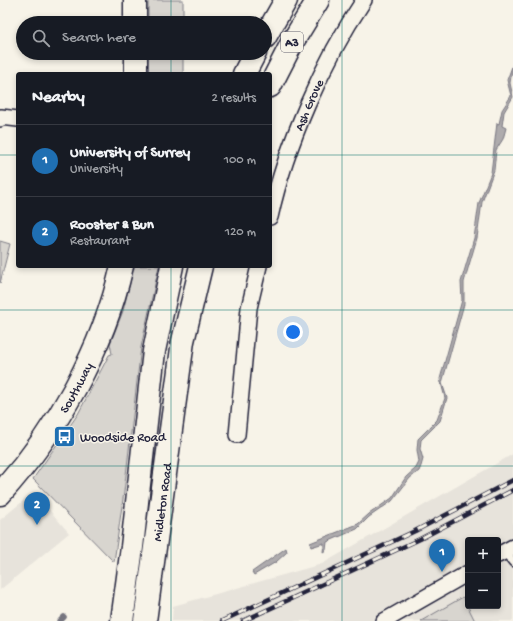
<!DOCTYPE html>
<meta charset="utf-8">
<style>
body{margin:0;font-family:"Gochi Hand",sans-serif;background:#242831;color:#f1f3f6}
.controls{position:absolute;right:12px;bottom:12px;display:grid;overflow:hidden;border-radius:4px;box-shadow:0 2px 6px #0003}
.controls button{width:36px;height:36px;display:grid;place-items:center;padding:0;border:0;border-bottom:1px solid #363941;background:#171b24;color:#f1f3f6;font:20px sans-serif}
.you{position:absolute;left:293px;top:332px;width:14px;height:14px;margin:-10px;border:3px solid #fff;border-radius:50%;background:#1a73e8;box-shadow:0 0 0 6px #1a73e833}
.badge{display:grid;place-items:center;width:26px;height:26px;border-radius:50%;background:#1f6fb2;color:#fff;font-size:13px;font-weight:700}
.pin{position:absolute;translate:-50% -33px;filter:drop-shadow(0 1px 2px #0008)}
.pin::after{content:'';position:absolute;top:21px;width:14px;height:12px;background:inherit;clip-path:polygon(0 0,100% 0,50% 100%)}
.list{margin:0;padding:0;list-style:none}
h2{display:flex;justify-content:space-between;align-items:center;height:52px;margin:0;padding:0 16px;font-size:17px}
h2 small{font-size:13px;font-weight:400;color:#9ea1a6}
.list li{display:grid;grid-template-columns:26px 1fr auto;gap:12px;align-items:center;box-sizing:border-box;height:72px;padding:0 16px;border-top:1px solid #363941}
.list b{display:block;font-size:15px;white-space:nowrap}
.list p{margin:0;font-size:13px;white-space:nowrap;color:#9ea1a6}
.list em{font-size:13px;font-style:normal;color:#9ea1a6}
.icon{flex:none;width:22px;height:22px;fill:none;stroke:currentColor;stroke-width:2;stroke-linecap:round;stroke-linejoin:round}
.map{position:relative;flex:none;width:513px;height:621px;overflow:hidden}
.search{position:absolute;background:#171b24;box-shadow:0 2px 6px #0003;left:16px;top:16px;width:256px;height:44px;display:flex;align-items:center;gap:10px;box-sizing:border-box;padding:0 14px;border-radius:22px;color:#9ea1a6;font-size:15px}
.panel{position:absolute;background:#171b24;box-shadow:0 2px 6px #0003;left:16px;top:72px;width:256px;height:196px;border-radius:4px}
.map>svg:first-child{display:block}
.built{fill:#e7e3db;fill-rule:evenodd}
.green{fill:#d8d5cf;stroke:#7d7c85}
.water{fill:#aeabad;stroke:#76747f}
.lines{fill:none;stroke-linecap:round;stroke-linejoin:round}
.stream{stroke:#76747f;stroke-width:5.5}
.lane-casing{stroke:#22223b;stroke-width:11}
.street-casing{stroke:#22223b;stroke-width:18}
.secondary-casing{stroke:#22223b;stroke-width:25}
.highway-casing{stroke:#22223b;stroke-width:25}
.lane{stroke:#f7f3e8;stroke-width:8}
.street{stroke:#f7f3e8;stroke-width:15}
.secondary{stroke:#f7f3e8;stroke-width:22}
.highway{stroke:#f7f3e8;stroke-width:22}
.rail-casing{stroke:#22223b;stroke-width:4.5}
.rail{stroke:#f7f3e8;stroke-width:3;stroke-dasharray:9;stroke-linecap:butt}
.grid{fill:none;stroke:#0f766e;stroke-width:1;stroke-opacity:0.55}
.labels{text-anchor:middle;stroke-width:3;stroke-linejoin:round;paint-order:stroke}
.shield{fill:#f7f3e8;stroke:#62616f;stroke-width:1}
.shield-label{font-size:12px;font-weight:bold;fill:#22223b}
.street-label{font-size:13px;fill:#22223b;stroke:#f7f3e8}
.poi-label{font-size:13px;fill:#22223b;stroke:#f7f3e8;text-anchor:start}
</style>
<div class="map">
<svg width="513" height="621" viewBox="0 0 513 621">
<rect width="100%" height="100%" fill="#f7f3e8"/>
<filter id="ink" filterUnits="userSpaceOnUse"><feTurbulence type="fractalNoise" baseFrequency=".025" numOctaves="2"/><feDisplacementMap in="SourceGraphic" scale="8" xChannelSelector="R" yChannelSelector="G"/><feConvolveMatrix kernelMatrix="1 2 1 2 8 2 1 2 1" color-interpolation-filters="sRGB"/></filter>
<g filter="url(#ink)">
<g class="built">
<path d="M513,454V621H172L173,606L322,564ZM468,540H498V606H468Z"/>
<polygon points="34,492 69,533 0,590 0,520"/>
</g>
<g class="green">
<rect x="148" y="0" width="35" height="23"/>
<rect x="148" y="53" width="35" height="21"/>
<polygon points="0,241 10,244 0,283"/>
<polygon points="134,266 159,266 141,347 124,492 114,562 33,479 78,414 109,355 112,354 110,344 123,311"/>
<polygon points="463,597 475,621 421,621"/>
</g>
<g class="water">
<polygon points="513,64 510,83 513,97 504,112 502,126 506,128 503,139 496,150 494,170 482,202 477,238 464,282 464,304 442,383 447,398 440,421 421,440 420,449 423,459 421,466 419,471 410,478 392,501 369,517 357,529 327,542 326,550 323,552 324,543 311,547 310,543 358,524 369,514 392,498 406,477 416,468 419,462 417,450 418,439 437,420 445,398 440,379 462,300 461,282 474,238 479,203 491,173 497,123 499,124 502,110 511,96 507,80"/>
<polygon points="286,548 287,552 276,562 254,575 252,572"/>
</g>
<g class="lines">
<polyline class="stream" points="60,621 64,617"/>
<defs>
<polyline id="lane" points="505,552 513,562"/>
<g id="street">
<polyline points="0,119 1,117 18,119"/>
<path id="s1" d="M270,217C286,145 323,61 364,0"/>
<polyline points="237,435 249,308 259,266"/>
<polyline points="498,555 513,547"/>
<polyline points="384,621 468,573"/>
</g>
<g id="secondary">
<polyline points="135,0 135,23"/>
<polyline points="136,53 136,74"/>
<path id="s2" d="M0,494C57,431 103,350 122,266"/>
</g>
<g id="highway">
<polyline points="265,37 286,0"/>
<polyline points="244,74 255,53"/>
<polyline points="270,86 293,41 318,0"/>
<polyline points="122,621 132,547 154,351 172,266"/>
<path id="s3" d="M145,621L183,341L201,266"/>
</g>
</defs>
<use href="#lane" class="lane-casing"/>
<use href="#street" class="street-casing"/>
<use href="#secondary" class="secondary-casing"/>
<use href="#highway" class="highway-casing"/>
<use href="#lane" class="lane"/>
<use href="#street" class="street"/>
<use href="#secondary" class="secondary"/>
<use href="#highway" class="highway"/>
<defs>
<g id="rail">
<polyline points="222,621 415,531 513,480"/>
<polyline points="243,621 420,539 513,490"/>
</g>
</defs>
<use href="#rail" class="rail-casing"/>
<use href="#rail" class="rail"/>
</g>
</g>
<path class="grid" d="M171,0V23M342,0V621M171,53V74M0,155H18M270,155H513M171,266V621M0,310H513M0,466H513"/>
<defs>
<symbol id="bus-square" viewBox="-11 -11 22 22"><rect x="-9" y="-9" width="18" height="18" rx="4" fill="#1f6fb2" stroke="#f7f3e8"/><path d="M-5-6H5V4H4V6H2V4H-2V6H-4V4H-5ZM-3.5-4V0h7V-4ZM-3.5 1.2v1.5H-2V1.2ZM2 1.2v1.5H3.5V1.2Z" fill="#fff"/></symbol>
</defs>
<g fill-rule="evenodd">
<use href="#bus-square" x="52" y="424" width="25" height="25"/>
</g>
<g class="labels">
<rect class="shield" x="281" y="32" width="22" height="20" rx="3"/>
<g class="shield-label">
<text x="292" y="46">A3</text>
</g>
<g class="street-label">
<text dy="5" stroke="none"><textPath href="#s1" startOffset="119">Ash Grove</textPath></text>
<text dy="5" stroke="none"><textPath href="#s2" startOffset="131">Southway</textPath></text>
<text dy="5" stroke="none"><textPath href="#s3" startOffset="120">Midleton Road</textPath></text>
</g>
<g class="poi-label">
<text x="80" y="441">Woodside Road</text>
</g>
</g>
</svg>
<div class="controls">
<button>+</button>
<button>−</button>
</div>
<div class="you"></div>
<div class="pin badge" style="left:442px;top:572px">1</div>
<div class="pin badge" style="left:37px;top:525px">2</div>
<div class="search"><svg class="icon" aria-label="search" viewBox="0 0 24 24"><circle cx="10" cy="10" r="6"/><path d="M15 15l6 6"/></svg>Search here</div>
<section class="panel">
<h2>Nearby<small>2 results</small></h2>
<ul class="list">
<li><span class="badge">1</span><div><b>University of Surrey</b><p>University</p></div><em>100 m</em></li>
<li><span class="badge">2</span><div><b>Rooster &amp; Bun</b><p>Restaurant</p></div><em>120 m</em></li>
</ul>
</section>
</div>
